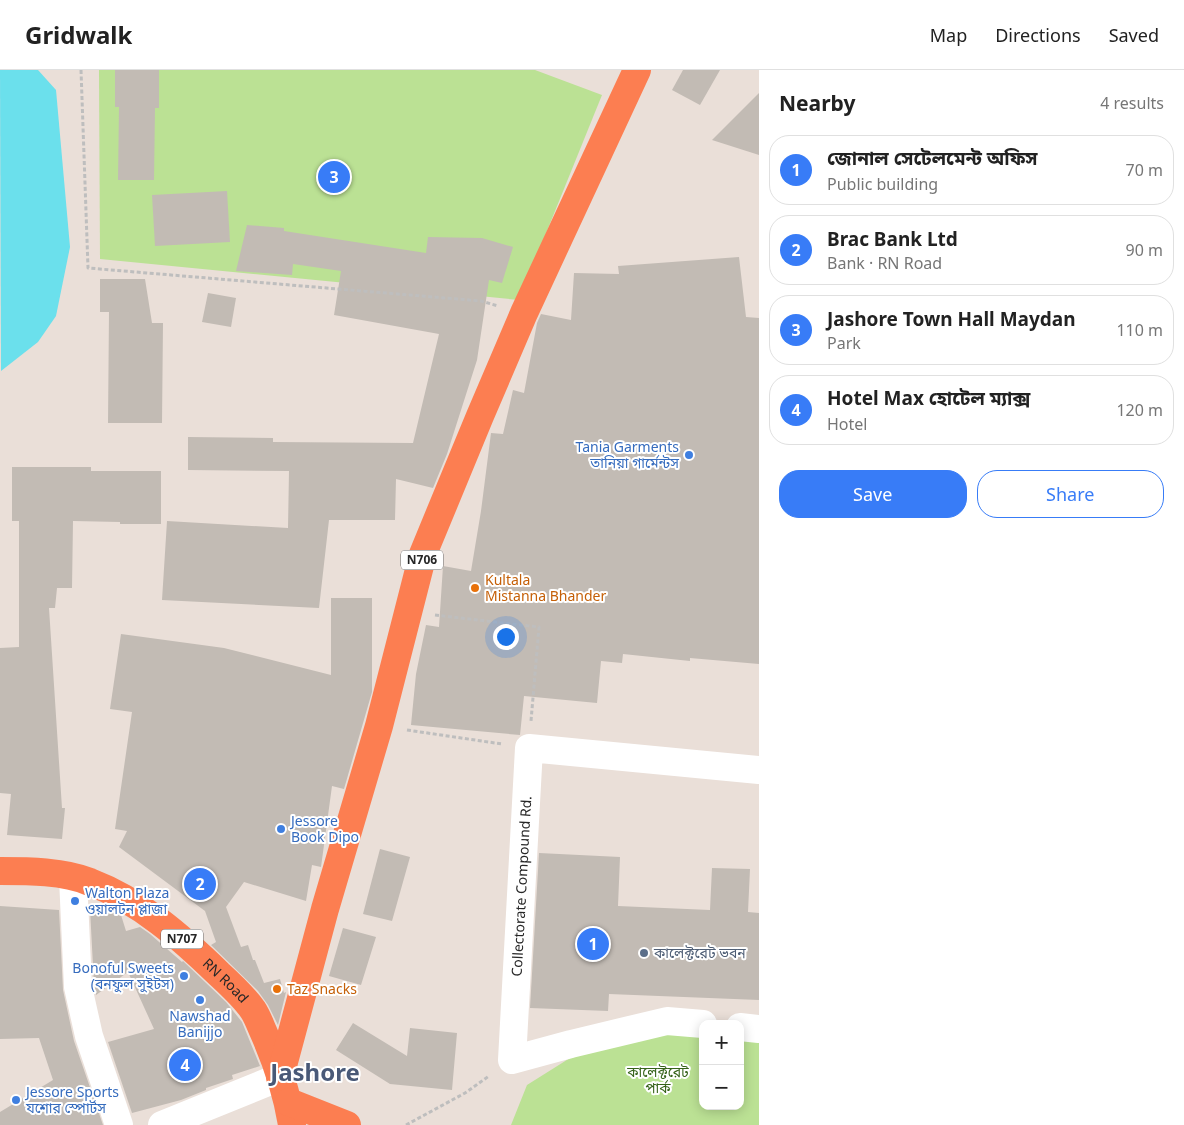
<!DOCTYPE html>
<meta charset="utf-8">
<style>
body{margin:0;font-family:"Noto Sans","Noto Sans Bengali",sans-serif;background:#f6f6f6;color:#222}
.controls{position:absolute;right:15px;bottom:15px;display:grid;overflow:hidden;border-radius:10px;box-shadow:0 2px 12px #0003}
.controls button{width:45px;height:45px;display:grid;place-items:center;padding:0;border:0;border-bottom:1px solid #e0e0e0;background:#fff;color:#222;font:25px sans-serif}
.you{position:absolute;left:505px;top:566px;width:18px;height:18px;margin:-12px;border:4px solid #fff;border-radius:50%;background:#1a73e8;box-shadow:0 0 0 8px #1a73e833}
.badge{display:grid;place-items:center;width:32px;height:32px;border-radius:50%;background:#387cf7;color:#fff;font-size:16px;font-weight:700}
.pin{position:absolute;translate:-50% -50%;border:2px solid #fff;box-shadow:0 1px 5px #0006}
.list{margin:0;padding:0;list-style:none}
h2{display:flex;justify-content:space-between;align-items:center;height:65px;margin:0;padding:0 20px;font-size:21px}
h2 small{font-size:16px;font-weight:400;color:#767676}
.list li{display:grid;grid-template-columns:32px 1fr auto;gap:15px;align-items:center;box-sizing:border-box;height:70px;margin:0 10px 10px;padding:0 10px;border:1px solid #e0e0e0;border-radius:20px}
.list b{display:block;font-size:19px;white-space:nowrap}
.list p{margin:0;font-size:16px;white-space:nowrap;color:#767676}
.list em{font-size:16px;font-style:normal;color:#767676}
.actions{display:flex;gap:10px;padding:15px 20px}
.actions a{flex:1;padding:11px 0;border:1px solid #387cf7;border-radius:20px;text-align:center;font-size:18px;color:#387cf7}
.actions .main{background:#387cf7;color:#fff}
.map{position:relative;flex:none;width:759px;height:1055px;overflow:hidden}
header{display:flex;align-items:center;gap:30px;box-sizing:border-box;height:70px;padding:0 25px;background:#fff;border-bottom:1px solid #e0e0e0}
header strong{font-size:24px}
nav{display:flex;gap:28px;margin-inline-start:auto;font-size:18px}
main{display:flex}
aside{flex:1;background:#fff}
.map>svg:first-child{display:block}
.green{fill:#bbe194}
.water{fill:#6be0ec}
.building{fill:#c2bbb4}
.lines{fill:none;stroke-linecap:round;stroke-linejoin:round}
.path{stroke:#bebebe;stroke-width:3;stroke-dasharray:4 2.5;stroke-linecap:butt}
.minor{stroke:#fff;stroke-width:28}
.highway{stroke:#fc7e51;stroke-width:28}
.shop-dot{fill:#3f7fe0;stroke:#fff;stroke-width:2}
.food-dot{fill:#e8710a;stroke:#fff;stroke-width:2}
.service-dot{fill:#5c6f8a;stroke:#fff;stroke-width:2}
.labels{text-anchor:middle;stroke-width:4;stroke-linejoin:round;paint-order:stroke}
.shield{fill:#fff;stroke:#686868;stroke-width:1}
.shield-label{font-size:12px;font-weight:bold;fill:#272727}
.shop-label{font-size:14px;fill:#366cbe;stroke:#fff;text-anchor:start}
.food-label{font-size:14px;fill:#c56008;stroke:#fff;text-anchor:start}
.street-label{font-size:14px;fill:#272727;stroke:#fff}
.service-label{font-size:14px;fill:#4e5e75;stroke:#fff;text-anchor:start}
.park-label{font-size:14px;fill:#356219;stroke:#fff}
.town-label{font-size:24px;font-weight:bold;fill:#495977;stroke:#fff}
</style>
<header>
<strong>Gridwalk</strong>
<nav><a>Map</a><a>Directions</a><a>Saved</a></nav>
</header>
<main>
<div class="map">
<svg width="759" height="1055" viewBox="0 0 759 1055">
<rect width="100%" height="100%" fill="#eadfd8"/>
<g class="green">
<polygon points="99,0 535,0 602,25 519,230 100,189"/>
<polygon points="661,962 703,966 703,1036 740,1036 740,969 759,971 759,1055 511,1055 527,1015 570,988"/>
</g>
<polygon class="water" points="0,0 38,0 56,20 70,177 56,246 38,272 1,301"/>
<g class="building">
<polygon points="115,0 159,0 159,38 155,38 154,110 118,110 119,37 115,37"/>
<polygon points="683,0 720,0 700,35 672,20"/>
<polygon points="759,23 759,85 712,70"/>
<polygon points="227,121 230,172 155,176 152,125"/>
<polygon points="247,155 284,158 284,161 426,183 428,167 482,168 513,177 502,213 489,210 477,290 447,384 433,418 396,409 395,450 329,450 319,538 162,530 167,451 288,458 289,401 188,400 188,367 273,368 273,372 413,373 439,264 334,245 341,201 293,194 292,205 236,201"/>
<polygon points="739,187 746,247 759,248 759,594 690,588 690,591 623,584 622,593 601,591 597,633 524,626 520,665 411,655 416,604 426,555 439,557 443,496 471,501 481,441 491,363 503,364 513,320 524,323 537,253 541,244 571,250 574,203 619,204 618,196"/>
<polygon points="100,209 145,209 152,253 163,253 162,353 108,353 109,242 100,242"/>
<polygon points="208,223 236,228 231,257 202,252"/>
<polygon points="12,397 91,397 91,401 161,401 161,454 120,454 120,452 73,451 72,518 57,518 55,538 49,538 62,738 65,738 62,769 7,765 11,724 0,723 0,578 19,577 19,451 12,451"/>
<polygon points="331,528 372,528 372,622 344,719 332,716 321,797 312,795 306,831 244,812 226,837 241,877 248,875 253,890 255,890 264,913 280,909 284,923 286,922 278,955 268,935 258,921 211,875 216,872 205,841 119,777 127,761 115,759 132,642 110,639 121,564 224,578 331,605"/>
<polygon points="380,779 410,787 392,851 363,844"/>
<polygon points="539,783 620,787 618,836 710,840 712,798 750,799 748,842 759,843 759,930 609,924 608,941 530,938"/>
<polygon points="103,835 121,845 126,861 140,857 150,864 182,892 183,891 226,932 242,952 260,996 232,1005 233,1009 206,1018 206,1020 181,1030 132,1043 108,972 154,959 128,902 96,925 94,915 90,839"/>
<polygon points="0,836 59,840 63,920 74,971 103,1055 0,1055 0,1042 53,1010 39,968 0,969"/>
<polygon points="343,858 376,867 361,915 329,906"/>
<polygon points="353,953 407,986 410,958 457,963 452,1020 390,1014 336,980"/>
</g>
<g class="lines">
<g class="path">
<polyline points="81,0 88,198 481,231 498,236"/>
<polyline points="435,545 539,557 531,651"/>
<polyline points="407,660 502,674"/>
<polyline points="406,1055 465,1023 489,1006"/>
</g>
<g class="minor">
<polyline points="73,808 78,917 89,966 119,1055"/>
<path id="s1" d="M703,954L667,951L571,974L512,990L529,678L759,700"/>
<polyline points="740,957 759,959"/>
<polyline points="162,1055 280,1007"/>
</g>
<g class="highway">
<path id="s2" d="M0,801C28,801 64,801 90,812C140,831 181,867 219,904C231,915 244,927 253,940C257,946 260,954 263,961C276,990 287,1023 292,1055"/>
<polyline points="280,1007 325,839 379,656 423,484 480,346 524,243 637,0"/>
<polyline points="289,1032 347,1055"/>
</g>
</g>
<g class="shop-dot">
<circle cx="689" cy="385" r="5"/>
<circle cx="281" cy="759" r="5"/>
<circle cx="75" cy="831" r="5"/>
<circle cx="184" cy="906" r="5"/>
<circle cx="200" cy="930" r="5"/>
<circle cx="16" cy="1030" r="5"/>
</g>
<g class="food-dot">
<circle cx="475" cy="518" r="5"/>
<circle cx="277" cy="919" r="5"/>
</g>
<circle class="service-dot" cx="644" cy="883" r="5"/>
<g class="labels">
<g class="shield">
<rect x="401" y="480.5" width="42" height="19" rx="4"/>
<rect x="161" y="859.5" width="42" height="19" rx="4"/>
</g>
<g class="shield-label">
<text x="422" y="494">N706</text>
<text x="182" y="873">N707</text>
</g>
<g class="shop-label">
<text x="679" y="382" text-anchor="end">Tania Garments<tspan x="679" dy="16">তানিয়া গার্মেন্টস</tspan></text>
<text x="291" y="756">Jessore<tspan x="291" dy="16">Book Dipo</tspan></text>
<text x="85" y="828">Walton Plaza<tspan x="85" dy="16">ওয়ালটন প্লাজা</tspan></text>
<text x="174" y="903" text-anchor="end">Bonoful Sweets<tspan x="174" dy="16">(বনফুল সুইটস)</tspan></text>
<text x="200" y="951" text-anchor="middle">Nawshad<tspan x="200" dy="16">Banijjo</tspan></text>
<text x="26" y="1027">Jessore Sports<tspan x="26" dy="16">যশোর স্পোর্টস</tspan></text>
</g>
<g class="food-label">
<text x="485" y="515">Kultala<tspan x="485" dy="16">Mistanna Bhander</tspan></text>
<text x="287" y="924">Taz Snacks</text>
</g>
<g class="street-label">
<text dy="5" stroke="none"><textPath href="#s1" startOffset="370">Collectorate Compound Rd.</textPath></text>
<text dy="5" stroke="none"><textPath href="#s2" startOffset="260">RN Road</textPath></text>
</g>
<g class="service-label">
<text x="654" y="888">কালেক্টরেট ভবন</text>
</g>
<g class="park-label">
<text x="658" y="1007">কালেক্টরেট<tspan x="658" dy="16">পার্ক</tspan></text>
</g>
<g class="town-label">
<text x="315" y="1011">Jashore</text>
</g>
</g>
</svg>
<div class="controls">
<button>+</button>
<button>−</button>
</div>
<div class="you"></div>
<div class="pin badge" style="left:593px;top:874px">1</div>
<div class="pin badge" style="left:200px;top:814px">2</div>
<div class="pin badge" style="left:334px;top:107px">3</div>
<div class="pin badge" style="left:185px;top:995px">4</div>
</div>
<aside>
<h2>Nearby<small>4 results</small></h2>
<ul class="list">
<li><span class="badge">1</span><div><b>জোনাল সেটেলমেন্ট অফিস</b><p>Public building</p></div><em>70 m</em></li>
<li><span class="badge">2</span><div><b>Brac Bank Ltd</b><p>Bank · RN Road</p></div><em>90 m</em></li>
<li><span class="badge">3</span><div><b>Jashore Town Hall Maydan</b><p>Park</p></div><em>110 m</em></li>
<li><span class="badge">4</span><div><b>Hotel Max হোটেল ম্যাক্স</b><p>Hotel</p></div><em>120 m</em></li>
</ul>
<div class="actions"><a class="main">Save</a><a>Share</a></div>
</aside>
</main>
